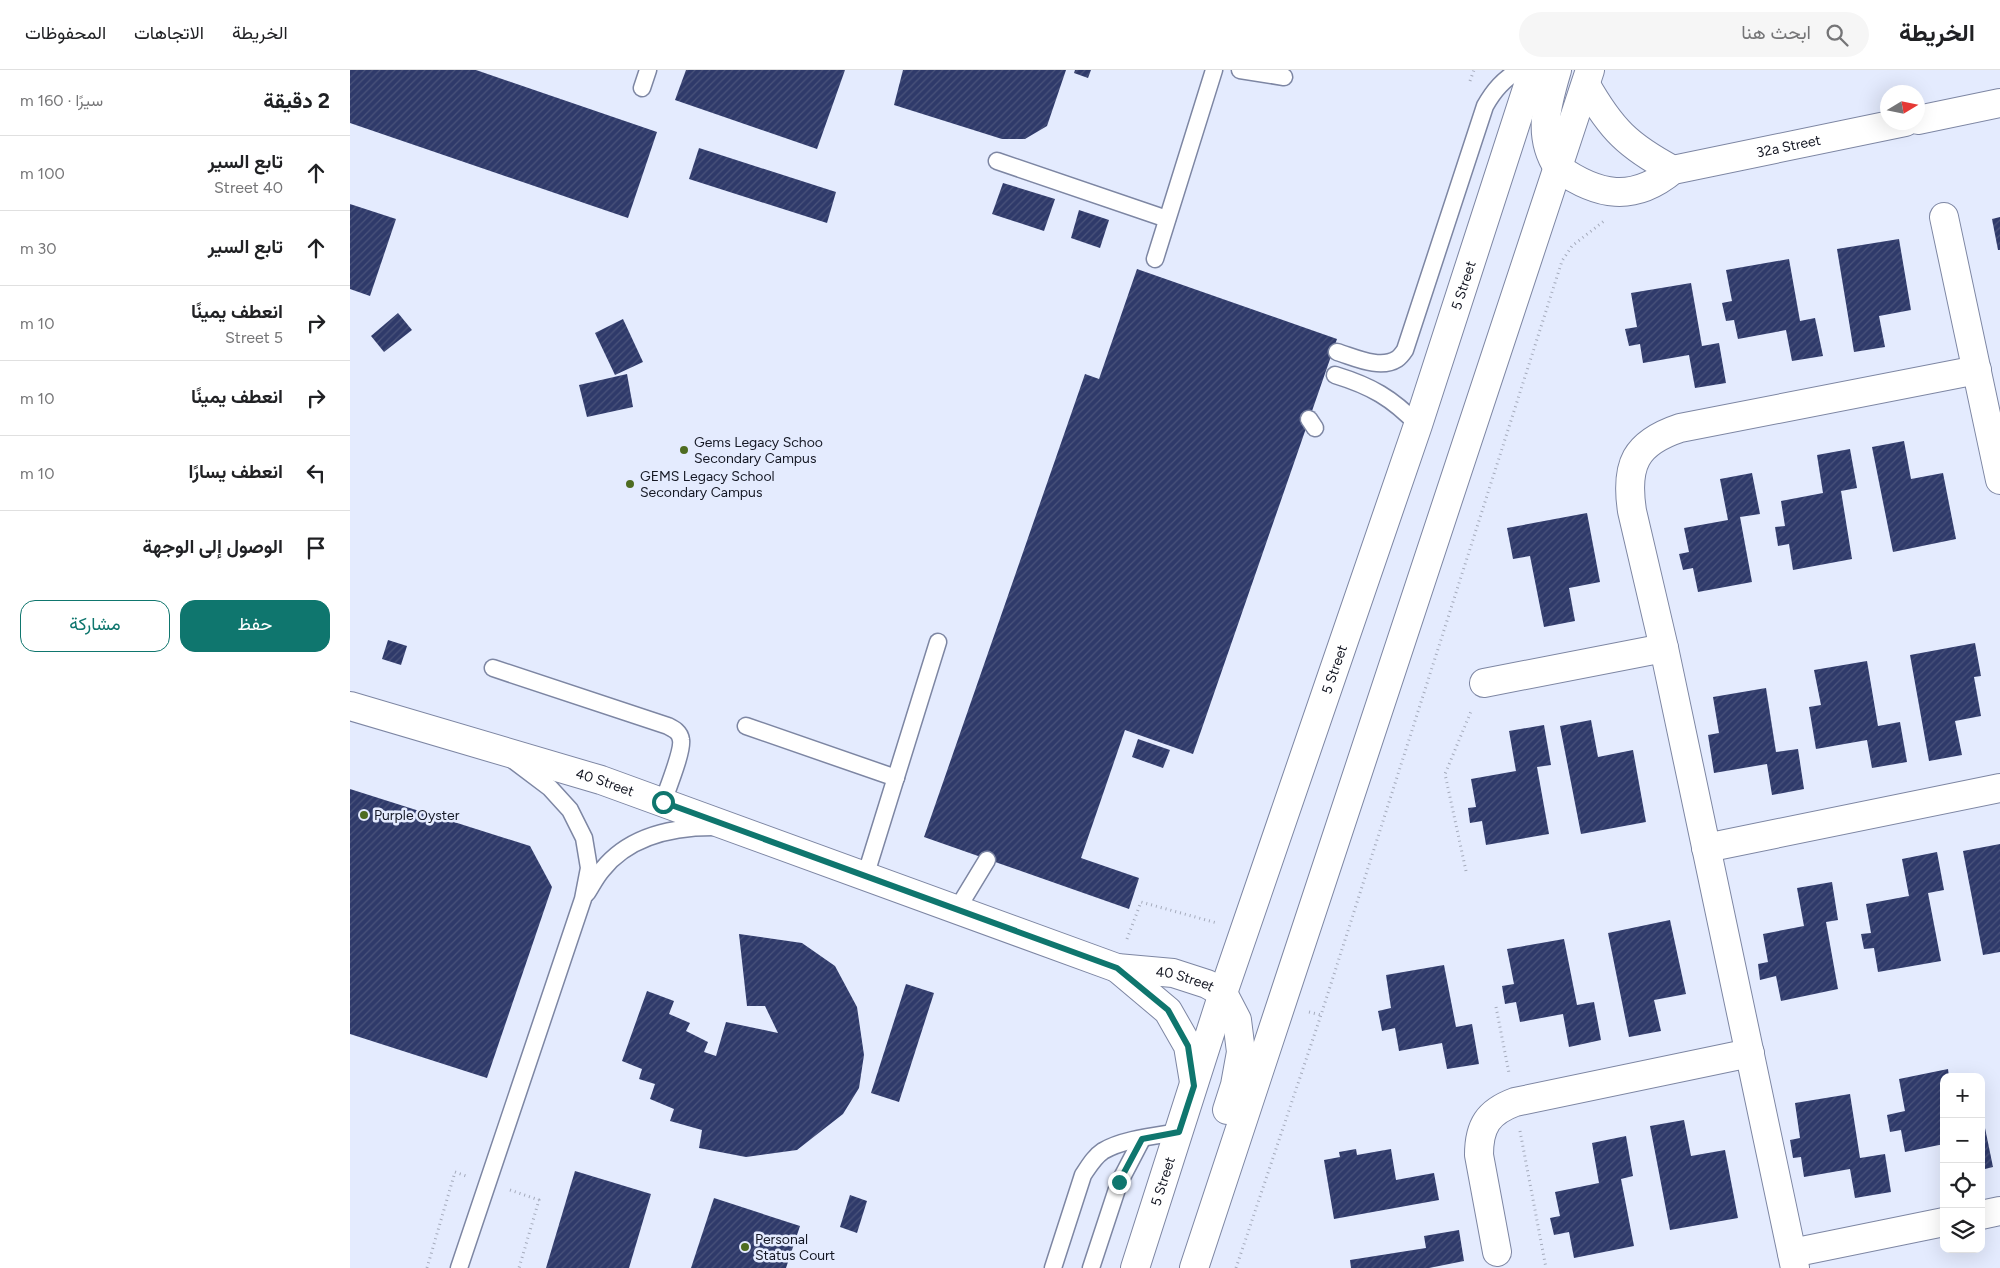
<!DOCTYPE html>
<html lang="ar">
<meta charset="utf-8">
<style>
body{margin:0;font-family:Figtree,Vazirmatn,sans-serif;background:#f6f6f6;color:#202124;direction:rtl}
.controls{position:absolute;right:15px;bottom:15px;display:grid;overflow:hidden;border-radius:10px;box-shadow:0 5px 20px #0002}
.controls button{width:45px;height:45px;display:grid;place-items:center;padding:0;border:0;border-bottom:1px solid #e0e0e0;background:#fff;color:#202124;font:25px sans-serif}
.compass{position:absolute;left:1530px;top:15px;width:45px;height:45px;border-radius:50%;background:#fff;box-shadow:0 5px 20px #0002;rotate:80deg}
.stop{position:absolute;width:15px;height:15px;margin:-11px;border:4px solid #0f766e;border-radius:50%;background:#fff}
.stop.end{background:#0f766e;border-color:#fff;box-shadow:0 1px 5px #0008}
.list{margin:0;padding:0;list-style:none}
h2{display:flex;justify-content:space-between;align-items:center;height:65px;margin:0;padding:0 20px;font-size:21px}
h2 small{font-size:16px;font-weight:400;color:#757577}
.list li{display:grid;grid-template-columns:32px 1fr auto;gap:15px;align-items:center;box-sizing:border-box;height:75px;padding:0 20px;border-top:1px solid #e0e0e0}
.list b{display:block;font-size:19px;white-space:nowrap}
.list p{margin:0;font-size:16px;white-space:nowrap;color:#757577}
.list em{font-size:16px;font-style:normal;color:#757577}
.actions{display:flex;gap:10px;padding:15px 20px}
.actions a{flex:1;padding:11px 0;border:1px solid #0f766e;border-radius:15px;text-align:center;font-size:18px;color:#0f766e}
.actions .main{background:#0f766e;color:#fff}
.icon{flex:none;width:28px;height:28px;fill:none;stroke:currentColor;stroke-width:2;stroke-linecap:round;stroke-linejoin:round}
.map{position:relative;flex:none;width:1650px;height:1198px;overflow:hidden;direction:ltr}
header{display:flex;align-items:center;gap:30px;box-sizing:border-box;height:70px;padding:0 25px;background:#fff;border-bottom:1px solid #e0e0e0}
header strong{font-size:24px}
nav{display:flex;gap:28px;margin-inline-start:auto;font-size:18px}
.search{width:350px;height:45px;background:#f6f6f6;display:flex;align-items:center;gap:12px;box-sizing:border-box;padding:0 18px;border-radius:28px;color:#757577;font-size:19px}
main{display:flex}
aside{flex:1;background:#fff}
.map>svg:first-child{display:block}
.building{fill:url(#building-hatch)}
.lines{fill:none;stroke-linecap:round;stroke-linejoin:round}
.service-casing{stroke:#7d86a3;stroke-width:19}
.minor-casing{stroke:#7d86a3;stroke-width:30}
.tertiary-casing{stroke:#7d86a3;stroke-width:30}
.path{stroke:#a5abbc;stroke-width:3;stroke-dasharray:1 4;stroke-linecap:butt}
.service{stroke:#fff;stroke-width:16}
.minor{stroke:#fff;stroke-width:28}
.tertiary{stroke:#fff;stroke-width:28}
.route{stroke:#0f766e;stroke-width:6}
.poi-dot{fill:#4e6c21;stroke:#e4ebfe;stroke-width:2}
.labels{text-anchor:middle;stroke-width:5;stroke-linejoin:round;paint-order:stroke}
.street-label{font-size:14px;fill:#141723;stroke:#e4ebfe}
.poi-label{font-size:14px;fill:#141723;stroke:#e4ebfe;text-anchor:start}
</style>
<header>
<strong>الخريطة</strong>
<div class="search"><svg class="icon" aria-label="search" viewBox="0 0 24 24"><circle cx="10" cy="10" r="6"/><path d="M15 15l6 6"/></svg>ابحث هنا</div>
<nav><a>الخريطة</a><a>الاتجاهات</a><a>المحفوظات</a></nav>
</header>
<main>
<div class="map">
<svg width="1650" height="1198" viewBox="0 0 1650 1198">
<defs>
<pattern id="building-hatch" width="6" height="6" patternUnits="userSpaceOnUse" patternTransform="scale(1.25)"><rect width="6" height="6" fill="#2f3a6a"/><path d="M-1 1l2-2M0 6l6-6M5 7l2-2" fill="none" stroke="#4a537b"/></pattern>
</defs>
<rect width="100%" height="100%" fill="#e4ebfe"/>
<g class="building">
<polygon points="0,0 126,0 307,62 278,148 0,53"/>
<polygon points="336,0 495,0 467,79 325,30"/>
<polygon points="553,0 716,0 697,56 675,69 652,69 544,35"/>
<polygon points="725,0 741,0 738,8 724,3"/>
<polygon points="349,78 486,122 477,153 339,109"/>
<polygon points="653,113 705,129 694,161 642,144"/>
<polygon points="0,134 46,149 20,226 0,219"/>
<polygon points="729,140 759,150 750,178 721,168"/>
<polygon points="1650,147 1650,180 1648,180 1642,149"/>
<polygon points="1549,169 1561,240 1529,246 1535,277 1504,282 1487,179"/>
<polygon points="1439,189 1450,251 1465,248 1473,286 1442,291 1436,260 1388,269 1384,250 1376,251 1372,233 1382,231 1376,200"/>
<polygon points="787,199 987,269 843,684 775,660 731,788 789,808 779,839 574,767 735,304 749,309"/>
<polygon points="1341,213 1352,276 1369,273 1376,313 1345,318 1339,285 1293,293 1290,274 1279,276 1275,259 1287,257 1281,223"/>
<polygon points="48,243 62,260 34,282 21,266"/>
<polygon points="273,249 293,292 265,305 245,263"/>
<polygon points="277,304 283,337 237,347 229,315"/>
<polygon points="1554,371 1561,409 1593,403 1606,469 1543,482 1522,377"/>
<polygon points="1500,379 1507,418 1491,421 1502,489 1443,500 1439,474 1428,476 1425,457 1435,456 1431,431 1473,423 1467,385"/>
<polygon points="1402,403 1410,444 1390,447 1402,512 1348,522 1343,498 1333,500 1329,484 1339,482 1334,458 1378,450 1370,409"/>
<polygon points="1237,443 1250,512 1219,518 1225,551 1194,557 1180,486 1163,489 1157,458"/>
<polygon points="38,570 57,576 51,595 32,589"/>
<polygon points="1625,573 1631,606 1624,607 1631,646 1605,651 1612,685 1579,691 1560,585"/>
<polygon points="1517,591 1528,656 1550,652 1557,692 1522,698 1517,670 1466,679 1459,637 1471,635 1464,600"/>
<polygon points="1416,618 1426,682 1448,679 1454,719 1422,725 1417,694 1364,703 1358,665 1369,663 1363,627"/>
<polygon points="1241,650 1248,687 1283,680 1296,752 1231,764 1210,656"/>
<polygon points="1194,655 1201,695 1187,697 1199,764 1136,775 1132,751 1120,753 1118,738 1126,737 1121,709 1166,701 1159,661"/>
<polygon points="788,669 820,680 813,698 782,687"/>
<polygon points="0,719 180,776 202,817 137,1008 0,964"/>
<polygon points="1650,774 1650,882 1633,885 1613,781"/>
<polygon points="1587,782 1594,820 1578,823 1591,891 1528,902 1524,878 1514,879 1511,864 1521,863 1516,834 1559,826 1552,789"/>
<polygon points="1482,812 1488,850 1476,852 1488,919 1431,931 1426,906 1410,910 1408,894 1418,892 1413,864 1454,856 1447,818"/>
<polygon points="1320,850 1336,924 1304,930 1311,961 1279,967 1258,863"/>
<polygon points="389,864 452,873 485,896 507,937 514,985 509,1018 493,1044 447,1080 396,1087 349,1078 352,1060 320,1051 324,1039 300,1029 305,1014 289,1009 292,999 272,991 297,921 324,931 319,944 340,953 336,961 358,972 354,982 366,986 376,952 428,963 415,936 397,936"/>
<polygon points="1214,869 1227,935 1244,932 1251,970 1219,977 1213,944 1170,952 1166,932 1155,934 1152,916 1164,914 1157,879"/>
<polygon points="1094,895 1106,957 1122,954 1129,994 1097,999 1092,973 1049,981 1045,958 1032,961 1028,941 1041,938 1036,905"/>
<polygon points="556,914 584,923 549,1032 521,1023"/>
<polygon points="1598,999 1599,1007 1594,1007 1594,1074 1555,1082 1551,1060 1540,1062 1537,1045 1555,1041 1549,1009"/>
<polygon points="1500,1024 1510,1088 1535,1084 1541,1122 1505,1128 1500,1099 1454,1107 1451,1087 1443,1088 1440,1070 1450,1068 1445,1033"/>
<polygon points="1334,1050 1341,1086 1375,1080 1388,1148 1320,1160 1300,1056"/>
<polygon points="1635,1058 1643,1097 1631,1100 1631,1059"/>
<polygon points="1276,1066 1283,1106 1271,1109 1284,1176 1224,1188 1219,1162 1204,1165 1200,1148 1210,1146 1205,1122 1249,1113 1242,1073"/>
<polygon points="1006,1079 1007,1085 1041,1079 1046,1110 1084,1103 1089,1130 984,1149 974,1090 990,1087 989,1082"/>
<polygon points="225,1101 301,1124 279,1198 196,1198"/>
<polygon points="500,1125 517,1131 507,1163 490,1157"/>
<polygon points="364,1128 450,1156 436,1198 341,1198"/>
<polygon points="1109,1160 1114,1191 1079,1198 1001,1198 1000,1190 1076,1178 1074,1166"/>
</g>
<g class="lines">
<defs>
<g id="service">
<polyline points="890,0 934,7"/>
<polyline points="292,18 298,0"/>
<polyline points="647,91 817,149"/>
<polyline points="805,189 864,0"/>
<path d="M987,282C1004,287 1030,300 1047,289C1050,287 1053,283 1055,280L1135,36C1144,20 1153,10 1169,0"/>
<path d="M985,305C1021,316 1042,328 1068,355"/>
<polyline points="959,349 965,358"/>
<path d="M143,598L318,656C324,659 330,662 331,670C333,681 317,720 313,732"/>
<polyline points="396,656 546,708"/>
<polyline points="515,807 588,572"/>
<path d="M237,823C242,815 246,807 252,800C279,766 322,757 363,757"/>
<polyline points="606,841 637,790"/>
<polyline points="109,1198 233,829 239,798 234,768 220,740 200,718 163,690"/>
<path d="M703,1198L733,1105C739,1096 744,1087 753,1081C773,1069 806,1066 829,1062"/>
<polyline points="741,1198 769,1113 792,1069"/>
</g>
<g id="minor">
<path d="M1236,15C1261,59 1278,76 1323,100"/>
<polyline points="1568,50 1650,33"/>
<path id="s1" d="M1208,98C1248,126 1283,133 1323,100L1555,52"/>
<polyline points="1594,147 1650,410"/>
<polyline points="1134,613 1314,578"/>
<polyline points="1356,778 1650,718"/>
<polyline points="1631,1145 1650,1141"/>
<path d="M1147,1182L1129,1085C1129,1056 1138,1042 1165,1032L1400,983"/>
<polyline points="1442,1183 1594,1152"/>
<path d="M1445,1198L1314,578L1282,441C1275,395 1285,373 1330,358L1627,300"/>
</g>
<g id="tertiary">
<path d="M1207,0C1197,34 1187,66 1208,98"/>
<path id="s2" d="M0,636L251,710L767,898L823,903L857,914L873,923L887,950L891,982L885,1015L877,1040"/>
<polyline points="767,898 818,941 838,976 844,1012"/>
<path id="s3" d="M785,1198L873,923L1068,355L1183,0"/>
<polyline points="844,1198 1240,0"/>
</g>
</defs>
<use href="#service" class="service-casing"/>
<use href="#minor" class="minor-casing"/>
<use href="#tertiary" class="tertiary-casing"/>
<g class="path">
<polyline points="1120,11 1124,0"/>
<polyline points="1116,801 1095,704 1122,639"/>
<polyline points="777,869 791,832 867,853"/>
<polyline points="1146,937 1159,1003"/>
<polyline points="959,942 971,945"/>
<polyline points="1170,1061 1196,1198"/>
<polyline points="160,1120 189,1130 169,1198"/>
<polyline points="77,1198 105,1102 116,1106"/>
<polyline points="886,1198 971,945 1212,191 1222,176 1254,151"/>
</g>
<use href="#service" class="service"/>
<use href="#minor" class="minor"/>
<use href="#tertiary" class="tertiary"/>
</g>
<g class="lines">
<polyline class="route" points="313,732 767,898 818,940 838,976 844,1016 829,1062 792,1069 769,1112"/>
</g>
<g class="poi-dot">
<circle cx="334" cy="380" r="5"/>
<circle cx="280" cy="414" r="5"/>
<circle cx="14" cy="745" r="5"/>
<circle cx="395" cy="1177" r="5"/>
</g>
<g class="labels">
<g class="street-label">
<text dy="5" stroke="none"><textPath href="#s1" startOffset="244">32a Street</textPath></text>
<text dy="5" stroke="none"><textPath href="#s3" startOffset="1036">5 Street</textPath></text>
<text dy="5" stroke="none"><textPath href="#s3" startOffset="631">5 Street</textPath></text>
<text dy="5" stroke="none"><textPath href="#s2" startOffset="266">40 Street</textPath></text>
<text dy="5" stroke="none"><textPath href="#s2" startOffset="880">40 Street</textPath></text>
<text dy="5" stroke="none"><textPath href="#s3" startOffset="91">5 Street</textPath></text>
</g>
<g class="poi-label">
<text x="344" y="377">Gems Legacy Schoo<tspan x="344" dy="16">Secondary Campus</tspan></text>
<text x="290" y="411">GEMS Legacy School<tspan x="290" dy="16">Secondary Campus</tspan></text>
<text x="24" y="750">Purple Oyster</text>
<text x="405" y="1174">Personal<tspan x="405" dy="16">Status Court</tspan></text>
</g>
</g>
</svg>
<div class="controls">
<button>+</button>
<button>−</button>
<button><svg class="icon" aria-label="locate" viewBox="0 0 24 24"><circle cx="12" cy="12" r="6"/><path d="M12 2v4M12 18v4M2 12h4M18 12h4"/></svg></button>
<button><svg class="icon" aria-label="layers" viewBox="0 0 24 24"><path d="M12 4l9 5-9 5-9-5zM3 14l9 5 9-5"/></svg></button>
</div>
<svg class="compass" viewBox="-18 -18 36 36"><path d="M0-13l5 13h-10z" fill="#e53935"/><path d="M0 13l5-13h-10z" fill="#757577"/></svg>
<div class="stop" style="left:313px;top:732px"></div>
<div class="stop end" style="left:769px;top:1112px"></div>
</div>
<aside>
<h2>2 دقيقة<small>سيرًا · 160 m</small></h2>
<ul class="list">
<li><svg class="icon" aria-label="ahead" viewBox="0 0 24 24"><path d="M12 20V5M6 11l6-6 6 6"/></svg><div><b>تابع السير</b><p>40 Street</p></div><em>100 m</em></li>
<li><svg class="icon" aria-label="ahead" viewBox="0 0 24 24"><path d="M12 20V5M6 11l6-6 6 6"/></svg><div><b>تابع السير</b></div><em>30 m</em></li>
<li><svg class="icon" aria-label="right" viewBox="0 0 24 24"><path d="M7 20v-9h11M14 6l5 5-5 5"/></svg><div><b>انعطف يمينًا</b><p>5 Street</p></div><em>10 m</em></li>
<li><svg class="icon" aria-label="right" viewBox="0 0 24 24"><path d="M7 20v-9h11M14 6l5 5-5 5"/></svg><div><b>انعطف يمينًا</b></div><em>10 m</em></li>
<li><svg class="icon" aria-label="left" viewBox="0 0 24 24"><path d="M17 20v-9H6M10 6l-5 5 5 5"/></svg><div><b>انعطف يسارًا</b></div><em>10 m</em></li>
<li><svg class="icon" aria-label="arrive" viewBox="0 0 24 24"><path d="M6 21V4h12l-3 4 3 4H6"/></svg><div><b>الوصول إلى الوجهة</b></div></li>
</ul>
<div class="actions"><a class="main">حفظ</a><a>مشاركة</a></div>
</aside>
</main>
